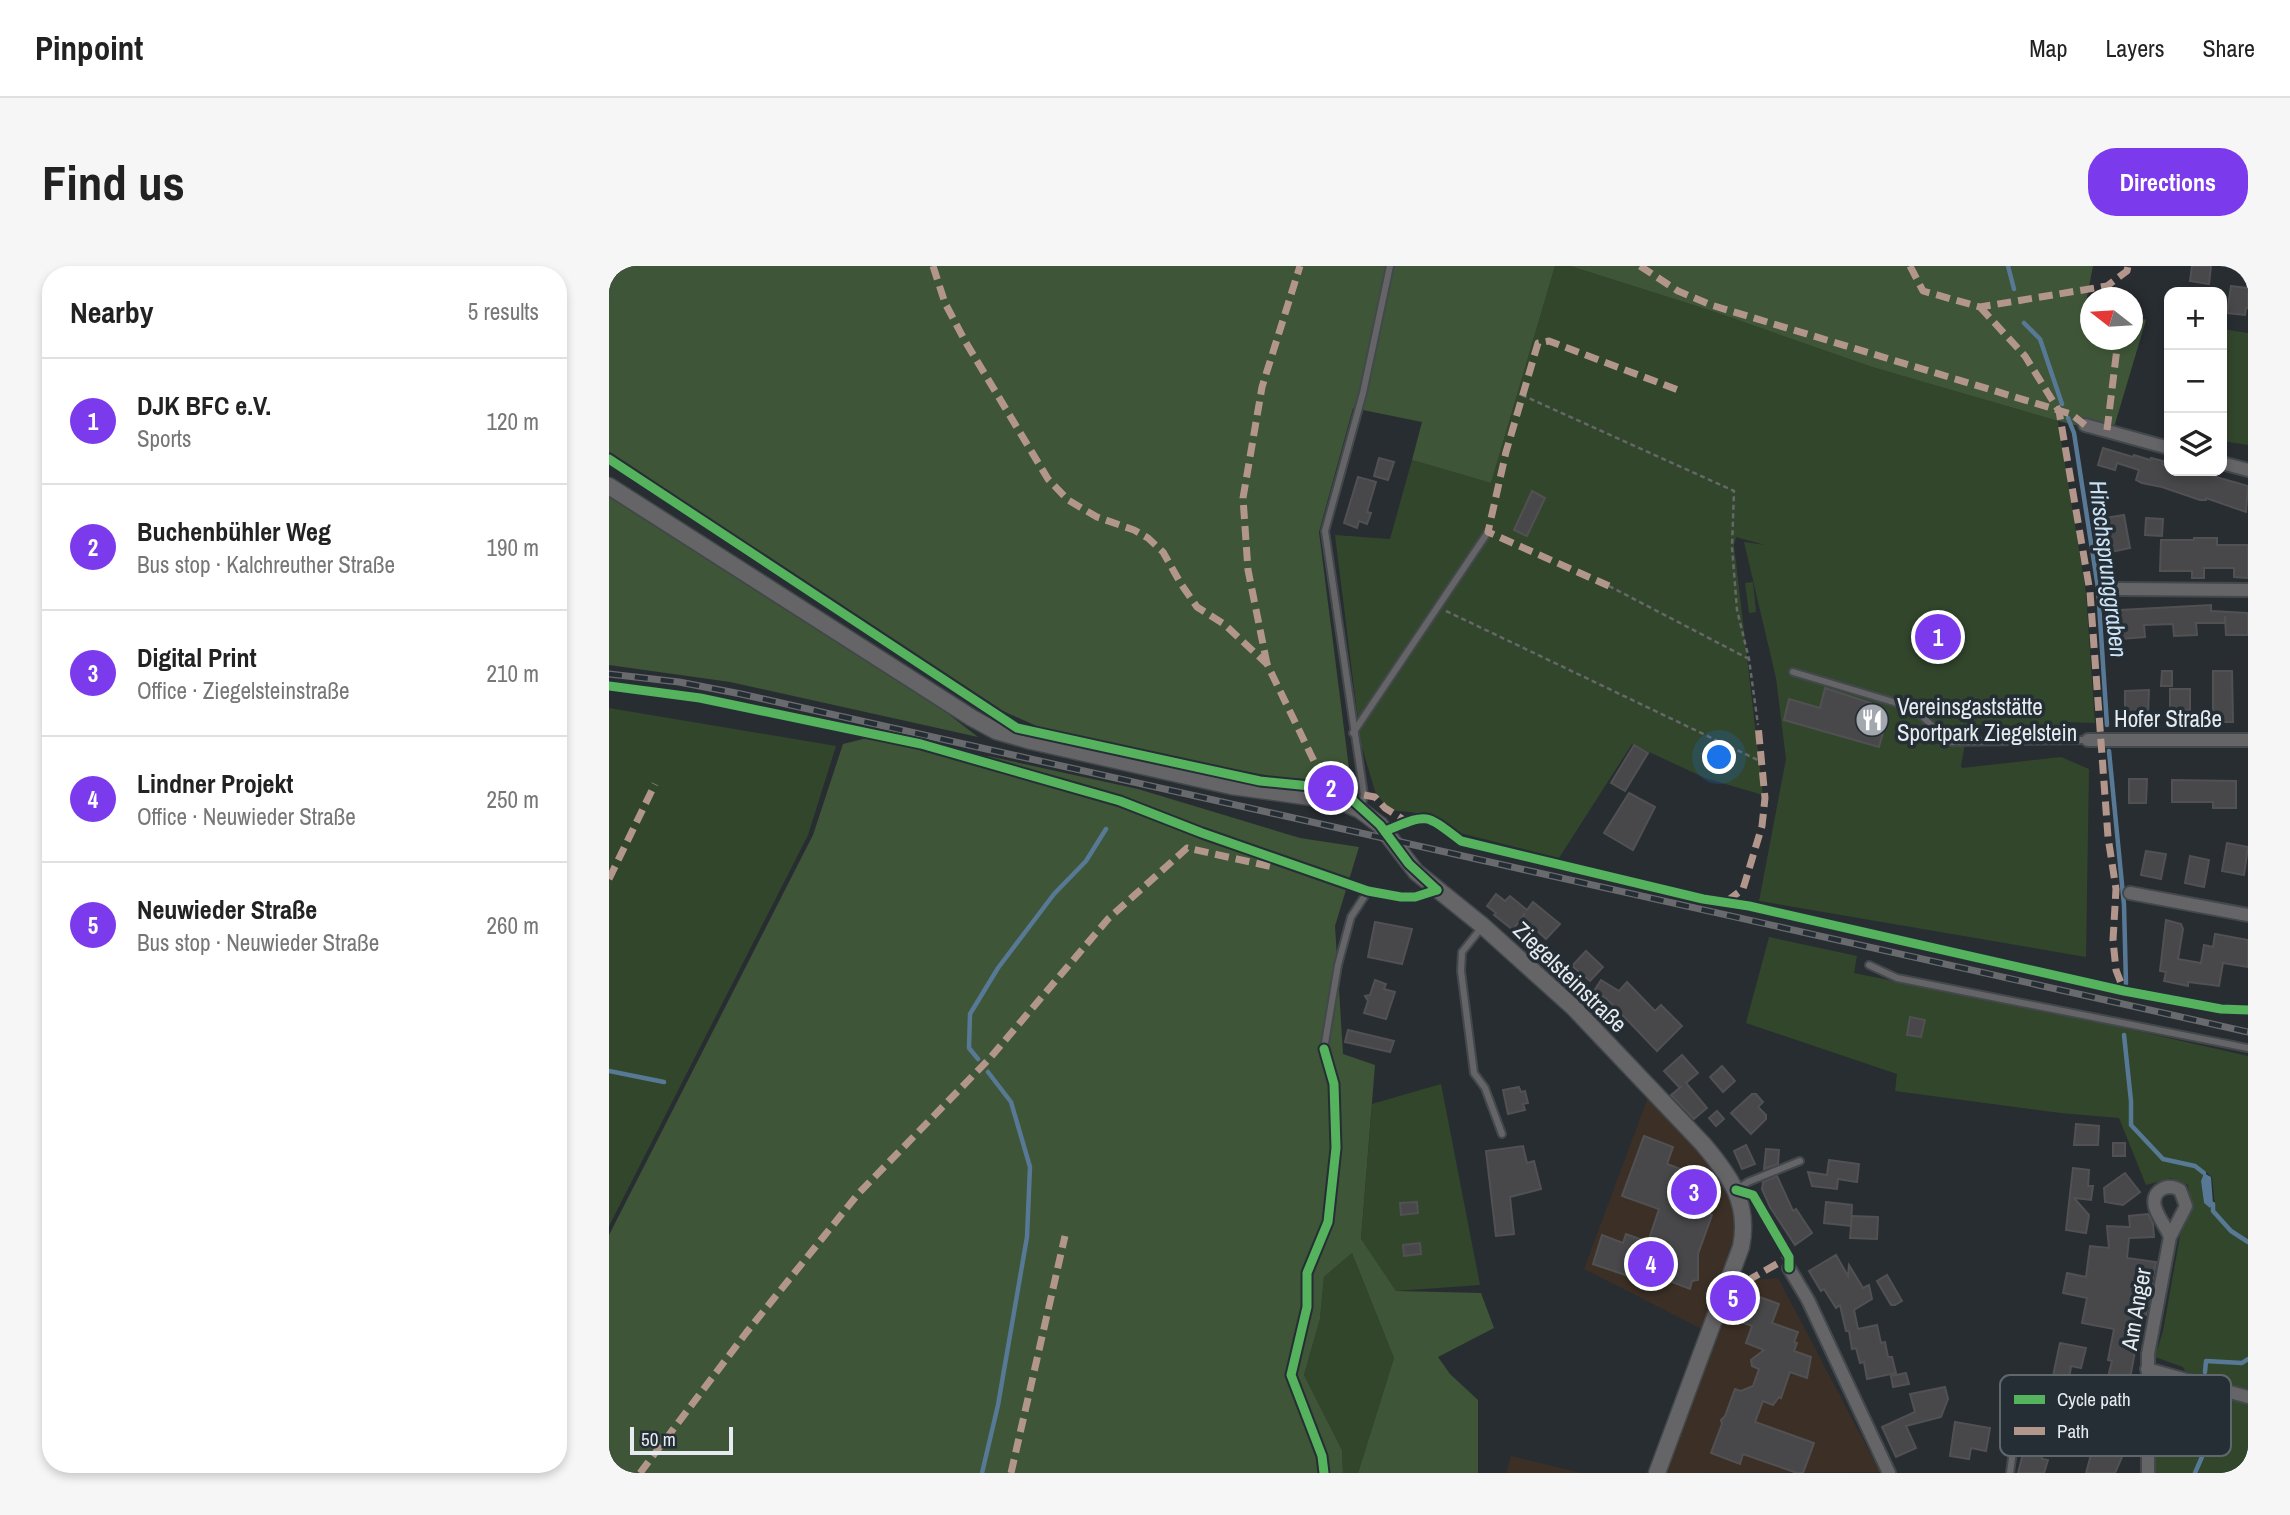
<!DOCTYPE html>
<meta charset="utf-8">
<style>
body{margin:0;font-family:"Archivo Narrow",sans-serif;background:#f6f6f6;color:#222}
.controls{position:absolute;right:21px;top:21px;display:grid;overflow:hidden;border-radius:14px;box-shadow:0 4px 10px #0003}
.controls button{width:63px;height:63px;display:grid;place-items:center;padding:0;border:0;border-bottom:2px solid #e0e0e0;background:#fff;color:#222;font:35px sans-serif}
.compass{position:absolute;left:1471px;top:21px;width:63px;height:63px;border-radius:50%;background:#fff;box-shadow:0 4px 10px #0003;rotate:287deg}
.scale{position:absolute;left:21px;bottom:18px;width:103px;box-sizing:border-box;padding-left:7px;border:4px solid #e5ebf0;border-top:0;font-size:19px;line-height:24px;white-space:nowrap;color:#e5ebf0;-webkit-text-stroke:5px #252e35;paint-order:stroke}
.you{position:absolute;left:1111px;top:492px;width:24px;height:24px;margin:-18px;border:5px solid #fff;border-radius:50%;background:#1a73e8;box-shadow:0 0 0 10px #1a73e833}
.badge{display:grid;place-items:center;width:46px;height:46px;border-radius:50%;background:#7c3aed;color:#fff;font-size:23px;font-weight:700}
.pin{position:absolute;translate:-50% -50%;border:4px solid #fff;box-shadow:0 2px 7px #0006}
.list{margin:0;padding:0;list-style:none}
h2{display:flex;justify-content:space-between;align-items:center;height:91px;margin:0;padding:0 28px;font-size:30px}
h2 small{font-size:23px;font-weight:400;color:#767676}
.list li{display:grid;grid-template-columns:46px 1fr auto;gap:21px;align-items:center;box-sizing:border-box;height:126px;padding:0 28px;border-top:2px solid #e0e0e0}
.list b{display:block;font-size:26px;white-space:nowrap}
.list p{margin:0;font-size:23px;white-space:nowrap;color:#767676}
.list em{font-size:23px;font-style:normal;color:#767676}
.icon{flex:none;width:38px;height:38px;fill:none;stroke:currentColor;stroke-width:2;stroke-linecap:round;stroke-linejoin:round}
.map{position:relative;flex:none;width:1639px;height:1207px;overflow:hidden;border-radius:28px}
header{display:flex;align-items:center;gap:42px;box-sizing:border-box;height:98px;padding:0 35px;background:#fff;border-bottom:2px solid #e0e0e0}
header strong{font-size:33px}
nav{display:flex;gap:38px;margin-inline-start:auto;font-size:24px}
.intro{display:flex;align-items:center;justify-content:space-between;box-sizing:border-box;height:168px;padding:0 42px}
h1{margin:0;font-size:49px}
.button{padding:18px 32px;border-radius:28px;background:#7c3aed;color:#fff;font-size:24px;font-weight:700}
main{display:flex;gap:42px;padding:0 42px}
aside{flex:1;background:#fff;border-radius:28px;box-shadow:0 4px 10px #0003}
.map>svg:first-child{display:block}
.industrial{fill:#3c3026}
.green{fill:#32462c;fill-rule:evenodd}
.forest{fill:#3e5537}
.water{fill:#577996}
.lines{fill:none;stroke-linecap:round;stroke-linejoin:round}
.stream{stroke:#577996;stroke-width:4.5}
.building{fill:#48484a;stroke:#515153;stroke-width:2}
.service-casing{stroke:#43484c;stroke-width:10}
.minor-casing{stroke:#43484c;stroke-width:16}
.tertiary-casing{stroke:#43484c;stroke-width:19}
.path{stroke:#656769;stroke-width:2.5;stroke-dasharray:5 3.5;stroke-linecap:butt}
.service{stroke:#656568;stroke-width:6}
.minor{stroke:#656568;stroke-width:12}
.tertiary{stroke:#656568;stroke-width:16}
.rail-casing{stroke:#696a6e;stroke-width:7}
.rail{stroke:#252e35;stroke-width:4.5;stroke-dasharray:13;stroke-linecap:butt}
.quiet{stroke:#b2968c;stroke-width:7;stroke-dasharray:14 7;stroke-linecap:butt}
.cycleway-casing{stroke:#252e35;stroke-width:13}
.cycleway{stroke:#56b35d;stroke-width:9}
.labels{text-anchor:middle;stroke-width:7;stroke-linejoin:round;paint-order:stroke}
.poi-label{font-size:23px;fill:#e5ebf0;stroke:#252e35;text-anchor:start}
.street-label{font-size:23px;fill:#e5ebf0;stroke:#252e35}
.water-label{font-size:24px;font-style:italic;fill:#cae2f6;stroke:#252e35}
.key{fill:#252e35;stroke:#5f676d;stroke-width:2}
.key-label{font-size:19px;fill:#e5ebf0}
</style>
<header>
<strong>Pinpoint</strong>
<nav><a>Map</a><a>Layers</a><a>Share</a></nav>
</header>
<div class="intro"><h1>Find us</h1><a class="button">Directions</a></div>
<main>
<aside>
<h2>Nearby<small>5 results</small></h2>
<ul class="list">
<li><span class="badge">1</span><div><b>DJK BFC e.V.</b><p>Sports</p></div><em>120 m</em></li>
<li><span class="badge">2</span><div><b>Buchenbühler Weg</b><p>Bus stop · Kalchreuther Straße</p></div><em>190 m</em></li>
<li><span class="badge">3</span><div><b>Digital Print</b><p>Office · Ziegelsteinstraße</p></div><em>210 m</em></li>
<li><span class="badge">4</span><div><b>Lindner Projekt</b><p>Office · Neuwieder Straße</p></div><em>250 m</em></li>
<li><span class="badge">5</span><div><b>Neuwieder Straße</b><p>Bus stop · Neuwieder Straße</p></div><em>260 m</em></li>
</ul>
</aside>
<div class="map">
<svg width="1639" height="1207" viewBox="0 0 1639 1207">
<rect width="100%" height="100%" fill="#282d32"/>
<g class="industrial">
<polygon points="1040,829 1109,906 1128,955 1114,1017 1169,1012 1271,1206 1040,1207 1095,1064 975,1003"/>
<polygon points="902,1190 972,1207 897,1207"/>
</g>
<g class="green">
<polygon points="946,0 961,0 1100,44 1263,101 1449,155 1477,327 1486,457 1453,456 1452,464 1396,466 1359,461 1352,500 1353,502 1452,491 1480,503 1477,691 1150,635 1177,493 1167,412 1135,276 1156,279 1127,271 1125,279 1154,529 1096,512 1023,478 950,592 843,565 820,548 779,544 766,525 752,478 726,269 781,273 803,194 882,217"/>
<polygon points="1613,63 1639,67 1639,179 1613,175"/>
<polygon points="1144,316 1147,346 1140,347 1136,317"/>
<polygon points="0,442 227,480 199,569 0,960"/>
<path d="M1160,671L1248,690L1245,707L1506,760L1639,790V1125L1576,1105L1574,1101L1546,1091L1554,1065L1571,970L1581,942L1579,919L1562,912L1537,919L1510,852L1452,847L1286,825L1288,808L1137,757ZM1596,905L1603,911L1606,939L1601,942L1595,937L1592,915Z"/>
<polygon points="832,818 871,1019 787,1025 752,974 763,838"/>
<polygon points="743,987 785,1092 749,1207 734,1207 733,1184 695,1109 711,1053 715,1011"/>
<polygon points="1556,1115 1639,1136 1639,1207 1545,1207 1548,1118"/>
</g>
<g class="forest">
<polygon points="0,0 946,0 882,217 803,194 813,156 744,142 710,266 743,526 489,477 432,462 394,445 0,186"/>
<polygon points="961,0 1484,0 1476,41 1481,42 1482,74 1524,74 1524,49 1537,54 1503,168 1449,155 1263,101 1100,44"/>
<polygon points="0,231 338,447 369,471 121,416 0,399"/>
<polygon points="262,471 376,499 379,490 529,523 691,572 750,581 726,660 734,788 766,799 752,973 787,1025 872,1027 885,1062 829,1091 841,1108 869,1134 869,1207 749,1207 785,1092 743,987 715,1011 711,1053 695,1109 733,1184 734,1207 0,1207 0,969 204,569 234,478"/>
</g>
<polygon class="water" points="1595,907 1602,911 1604,938 1601,942 1595,937 1592,915"/>
<g class="lines">
<g class="stream">
<polyline points="1399,0 1405,23"/>
<polyline points="1415,57 1431,73 1453,138"/>
<polyline points="1459,152 1465,167 1489,322 1498,459"/>
<polyline points="1500,485 1515,639 1517,718"/>
<polyline points="1515,769 1522,835 1522,859 1554,893 1586,900 1595,907"/>
<polyline points="369,793 360,782 361,748 389,702 445,628 477,595 497,563"/>
<polyline points="0,805 55,816"/>
<polyline points="1604,938 1604,945 1622,965 1639,976"/>
<polyline points="1596,1106 1597,1095 1633,1097 1639,1093"/>
<polyline points="373,1207 389,1139 418,971 421,901 402,836 379,806"/>
<polyline points="1586,1207 1599,1177 1598,1162 1592,1151 1594,1128"/>
</g>
</g>
<g class="building">
<polygon points="1583,0 1602,0 1600,18 1581,15"/>
<polygon points="1622,20 1639,22 1639,42 1637,42 1636,49 1618,47"/>
<polygon points="1494,182 1524,191 1525,189 1541,194 1542,192 1554,195 1553,198 1560,200 1560,205 1586,205 1639,220 1637,246 1597,232 1597,234 1591,234 1553,221 1533,217 1527,214 1530,204 1508,197 1506,204 1489,199"/>
<polygon points="770,192 785,196 779,214 765,210"/>
<polygon points="749,211 767,216 758,246 762,247 758,258 750,255 748,262 735,257"/>
<polygon points="923,225 936,232 918,270 905,264"/>
<polygon points="1515,249 1521,282 1502,286 1496,252"/>
<polygon points="1537,252 1554,253 1553,270 1536,269"/>
<polygon points="1585,272 1608,272 1608,279 1639,279 1639,312 1625,311 1625,302 1595,302 1595,312 1583,312 1583,305 1551,305 1552,274 1585,274"/>
<polygon points="1602,339 1602,345 1639,347 1639,369 1617,369 1616,350 1616,357 1587,357 1588,369 1565,370 1564,358 1535,359 1536,371 1512,373 1511,344"/>
<polygon points="1553,405 1563,405 1563,420 1552,420"/>
<polygon points="1604,405 1623,405 1624,456 1604,456"/>
<polygon points="1216,422 1262,437 1258,447 1278,452 1270,481 1175,454 1180,433 1211,442"/>
<rect x="1561" y="423" width="20" height="21"/>
<polygon points="1540,424 1539,450 1516,450 1516,425"/>
<polygon points="1025,479 1039,487 1016,525 1002,517"/>
<polygon points="1520,513 1538,513 1537,537 1520,537"/>
<polygon points="1563,514 1627,515 1627,542 1604,542 1604,536 1563,536"/>
<polygon points="1020,527 1046,541 1024,584 995,567"/>
<polygon points="1618,577 1639,581 1635,609 1613,605"/>
<polygon points="1537,585 1557,588 1552,613 1532,609"/>
<polygon points="1581,590 1600,594 1595,621 1576,617"/>
<polygon points="887,628 896,635 901,630 918,644 924,636 951,658 937,673 914,652 916,647 904,664 885,649 887,647 878,640"/>
<polygon points="1557,654 1572,658 1574,663 1569,693 1592,697 1595,679 1604,681 1606,668 1639,674 1639,701 1614,697 1610,720 1579,716 1579,720 1555,715 1557,706 1551,705"/>
<polygon points="766,656 803,663 793,698 759,691"/>
<polygon points="977,685 994,701 981,715 963,700"/>
<polygon points="766,714 777,718 775,723 786,726 777,753 755,747 759,735 756,730 761,729"/>
<polygon points="992,714 1010,725 1018,716 1046,745 1052,739 1073,760 1048,785 998,733 985,725"/>
<polygon points="1301,751 1316,754 1312,771 1298,769"/>
<polygon points="739,764 785,775 781,786 736,776"/>
<polygon points="1073,789 1089,807 1077,817 1098,842 1085,853 1062,829 1073,820 1071,822 1055,805"/>
<polygon points="1113,800 1126,815 1114,826 1101,811"/>
<polygon points="910,821 912,826 916,825 919,837 914,838 916,844 899,848 894,824"/>
<polygon points="1143,828 1147,828 1154,836 1149,841 1157,849 1157,853 1142,868 1122,847"/>
<polygon points="1108,845 1115,853 1107,860 1100,852"/>
<polygon points="1467,858 1490,860 1489,879 1465,879"/>
<polygon points="1035,870 1064,881 1058,898 1096,912 1093,922 1098,924 1090,944 1103,949 1089,988 1089,1014 1083,1015 1081,1023 1048,1010 1030,1018 1028,1013 984,998 993,969 1014,977 1017,968 1039,976 1050,943 1013,930"/>
<rect x="1504" y="877" width="12" height="13"/>
<polygon points="1137,879 1146,898 1133,903 1125,885"/>
<polygon points="914,880 918,897 925,895 932,923 901,931 905,968 887,970 877,885"/>
<polygon points="1157,883 1170,884 1169,898 1155,903"/>
<polygon points="1220,894 1250,898 1248,916 1229,913 1228,923 1203,920 1199,906 1218,909"/>
<polygon points="1464,902 1480,904 1479,920 1484,920 1482,934 1465,932 1480,949 1477,967 1457,964"/>
<polygon points="1516,907 1531,926 1514,939 1496,936 1495,922"/>
<polygon points="1168,910 1184,945 1187,943 1203,967 1186,979 1161,941 1153,923 1154,916"/>
<polygon points="808,936 809,947 792,949 791,937"/>
<polygon points="1217,936 1243,939 1242,960 1215,957"/>
<polygon points="1539,948 1544,958 1545,971 1520,972 1518,992 1547,996 1537,1049 1533,1048 1520,1118 1524,1118 1520,1184 1516,1184 1506,1207 1477,1207 1483,1185 1493,1188 1494,1157 1496,1157 1498,1115 1503,1095 1499,1094 1505,1063 1473,1057 1478,1032 1454,1027 1458,1007 1477,1011 1481,980 1500,982 1498,960 1521,961 1520,950"/>
<polygon points="1243,950 1269,951 1268,973 1241,972"/>
<polygon points="811,977 812,988 795,990 794,979"/>
<polygon points="1227,989 1239,1010 1240,999 1254,1022 1260,1019 1263,1033 1245,1044 1249,1063 1268,1059 1272,1077 1276,1076 1279,1091 1283,1091 1287,1107 1258,1113 1255,1096 1251,1097 1247,1082 1243,1083 1240,1065 1237,1065 1231,1039 1227,1042 1215,1023 1212,1025 1200,1005"/>
<polygon points="1278,1009 1293,1035 1286,1039 1282,1039 1268,1015"/>
<polygon points="1134,1025 1170,1038 1163,1057 1189,1066 1185,1076 1188,1077 1185,1085 1202,1091 1198,1112 1181,1106 1172,1132 1170,1131 1164,1139 1154,1135 1146,1156 1205,1177 1194,1207 1188,1207 1134,1188 1131,1198 1102,1187 1113,1158 1112,1154 1116,1150 1126,1123 1132,1125 1144,1120 1150,1103 1143,1100 1142,1094 1155,1084 1137,1077 1143,1060 1124,1053"/>
<polygon points="1451,1077 1477,1082 1472,1102 1462,1100 1456,1141 1441,1141 1441,1137 1437,1137 1436,1114 1441,1114 1441,1110 1444,1110"/>
<polygon points="1297,1107 1300,1118 1284,1121 1282,1110"/>
<polygon points="1336,1121 1339,1133 1332,1151 1297,1160 1307,1182 1287,1191 1273,1161 1306,1146 1301,1128"/>
<polygon points="1404,1152 1440,1162 1433,1188 1433,1193 1439,1194 1435,1207 1409,1207 1415,1184 1410,1181 1411,1167 1407,1165 1402,1165"/>
<polygon points="1346,1156 1381,1162 1377,1185 1362,1182 1360,1193 1341,1190"/>
</g>
<g class="lines">
<defs>
<g id="service">
<polyline points="1184,406 1291,438 1311,448 1332,469 1343,476 1479,474"/>
<polyline points="744,467 879,266"/>
<polyline points="752,542 755,529 716,265 754,127 781,0"/>
<polyline points="777,564 809,551 825,554 852,575 958,601"/>
<polyline points="873,661 853,686 852,705 865,807 876,822 893,868"/>
<polyline points="1260,699 1288,712 1639,782"/>
<path d="M715,783L729,699L742,651L759,625C785,630 799,633 825,625"/>
<polyline points="1127,924 1139,916 1191,895"/>
<polyline points="1401,1207 1406,1170"/>
</g>
<g id="minor">
<polyline points="1476,159 1560,182"/>
<polyline points="1613,197 1639,204"/>
<polyline points="1509,323 1639,324"/>
<polyline points="1479,474 1639,474"/>
<polyline points="1521,627 1639,649"/>
<polyline points="1180,1002 1199,1034 1280,1207"/>
<polyline points="1538,1103 1639,1131"/>
<path d="M1539,1207V1088L1561,971L1577,940L1571,924C1564,920 1557,919 1550,925C1536,938 1557,958 1561,971"/>
</g>
<path id="tertiary" d="M0,220L363,452L387,465L422,475L622,520L730,535L751,544L771,559L807,606L874,660L964,741L1094,878C1121,910 1141,937 1132,981L1048,1207"/>
</defs>
<use href="#service" class="service-casing"/>
<use href="#minor" class="minor-casing"/>
<use href="#tertiary" class="tertiary-casing"/>
<g class="path">
<polyline points="913,129 1125,225 1123,281 1128,344 1140,393 1149,459"/>
<polyline points="1000,320 1140,393"/>
<polyline points="837,345 1153,496"/>
</g>
<use href="#service" class="service"/>
<use href="#minor" class="minor"/>
<use href="#tertiary" class="tertiary"/>
<defs>
<polyline id="rail" points="0,408 70,416 132,428 1639,766"/>
</defs>
<use href="#rail" class="rail-casing"/>
<use href="#rail" class="rail"/>
<g class="quiet">
<polyline points="324,0 336,37 356,75 439,213 459,234 488,251 525,264 539,272 554,286 572,318 588,341 615,358 658,398 719,524"/>
<polyline points="1031,0 1069,25 1102,39 1462,148 1476,159"/>
<polyline points="1301,0 1314,25 1371,41 1498,20 1518,5 1519,0"/>
<polyline points="1371,41 1416,90 1450,145 1481,326 1499,571 1507,623 1504,674 1507,704 1515,725"/>
<polyline points="1498,164 1509,74"/>
<polyline points="1000,320 879,266 897,186 929,77 940,75 1069,124"/>
<polyline points="658,398 639,304 634,232 653,121 691,0"/>
<polyline points="755,529 766,531 776,542 798,556"/>
<polyline points="0,613 46,518"/>
<polyline points="1118,635 1134,623 1153,560 1156,532 1149,459"/>
<polyline points="1118,1018 1129,1020 1180,991"/>
<polyline points="31,1207 137,1067 249,928 381,792 499,653 578,582 664,601"/>
<polyline points="402,1207 456,970"/>
</g>
<defs>
<g id="cycleway">
<polyline points="0,193 408,462 651,515 701,520 739,530 771,559 800,598 828,624"/>
<polyline points="0,420 91,432 312,478 511,535 593,567 759,625 792,631 806,631 828,624"/>
<path d="M776,565C819,548 814,546 852,575L1094,633L1140,640L1515,725L1612,743L1639,744"/>
<polyline points="1127,924 1144,929 1180,991 1180,1002"/>
<polyline points="715,1207 713,1190 682,1109 698,1041 698,1007 719,956 727,882 725,818 715,783"/>
</g>
</defs>
<use href="#cycleway" class="cycleway-casing"/>
<use href="#cycleway" class="cycleway"/>
</g>
<defs>
<symbol id="restaurant-disc" viewBox="-11 -11 22 22"><circle r="9.5" fill="#a3a8ae" stroke="#252e35"/><path d="M-5-6h1v4h1v-4h1v4h1v-4h1v5L-1.5 .5V6h-2V.5L-5-1ZM5-6V6H3V1.5H1.5Q1.5-4 5-6Z" fill="#fff"/></symbol>
</defs>
<g fill-rule="evenodd">
<use href="#restaurant-disc" x="1244" y="435" width="38" height="38"/>
</g>
<g class="labels">
<g class="poi-label">
<text x="1288" y="449">Vereinsgaststätte<tspan x="1288" dy="26">Sportpark Ziegelstein</tspan></text>
</g>
<g class="street-label">
<text x="1559" y="461">Hofer Straße</text>
<text transform="translate(961 711) rotate(44)" y="8">Ziegelsteinstraße</text>
<text transform="translate(1527 1043) rotate(-80)" y="8">Am Anger</text>
</g>
<g class="water-label">
<text transform="translate(1499 303) rotate(83)" y="8">Hirschsprunggraben</text>
</g>
</g>
<rect x="1391" y="1109" width="231" height="81" rx="10" class="key"/>
<rect x="1405" y="1129" width="31" height="9" fill="#56b35d"/>
<rect x="1405" y="1161" width="31" height="8" fill="#b2968c"/>
<g class="key-label">
<text x="1448" y="1140">Cycle path</text>
<text x="1448" y="1172">Path</text>
</g>
</svg>
<div class="controls">
<button>+</button>
<button>−</button>
<button><svg class="icon" aria-label="layers" viewBox="0 0 24 24"><path d="M12 4l9 5-9 5-9-5zM3 14l9 5 9-5"/></svg></button>
</div>
<svg class="compass" viewBox="-18 -18 36 36"><path d="M0-13l5 13h-10z" fill="#e53935"/><path d="M0 13l5-13h-10z" fill="#767676"/></svg>
<div class="scale">50 m</div>
<div class="you"></div>
<div class="pin badge" style="left:1329px;top:371px">1</div>
<div class="pin badge" style="left:722px;top:522px">2</div>
<div class="pin badge" style="left:1085px;top:926px">3</div>
<div class="pin badge" style="left:1042px;top:998px">4</div>
<div class="pin badge" style="left:1124px;top:1032px">5</div>
</div>
</main>
